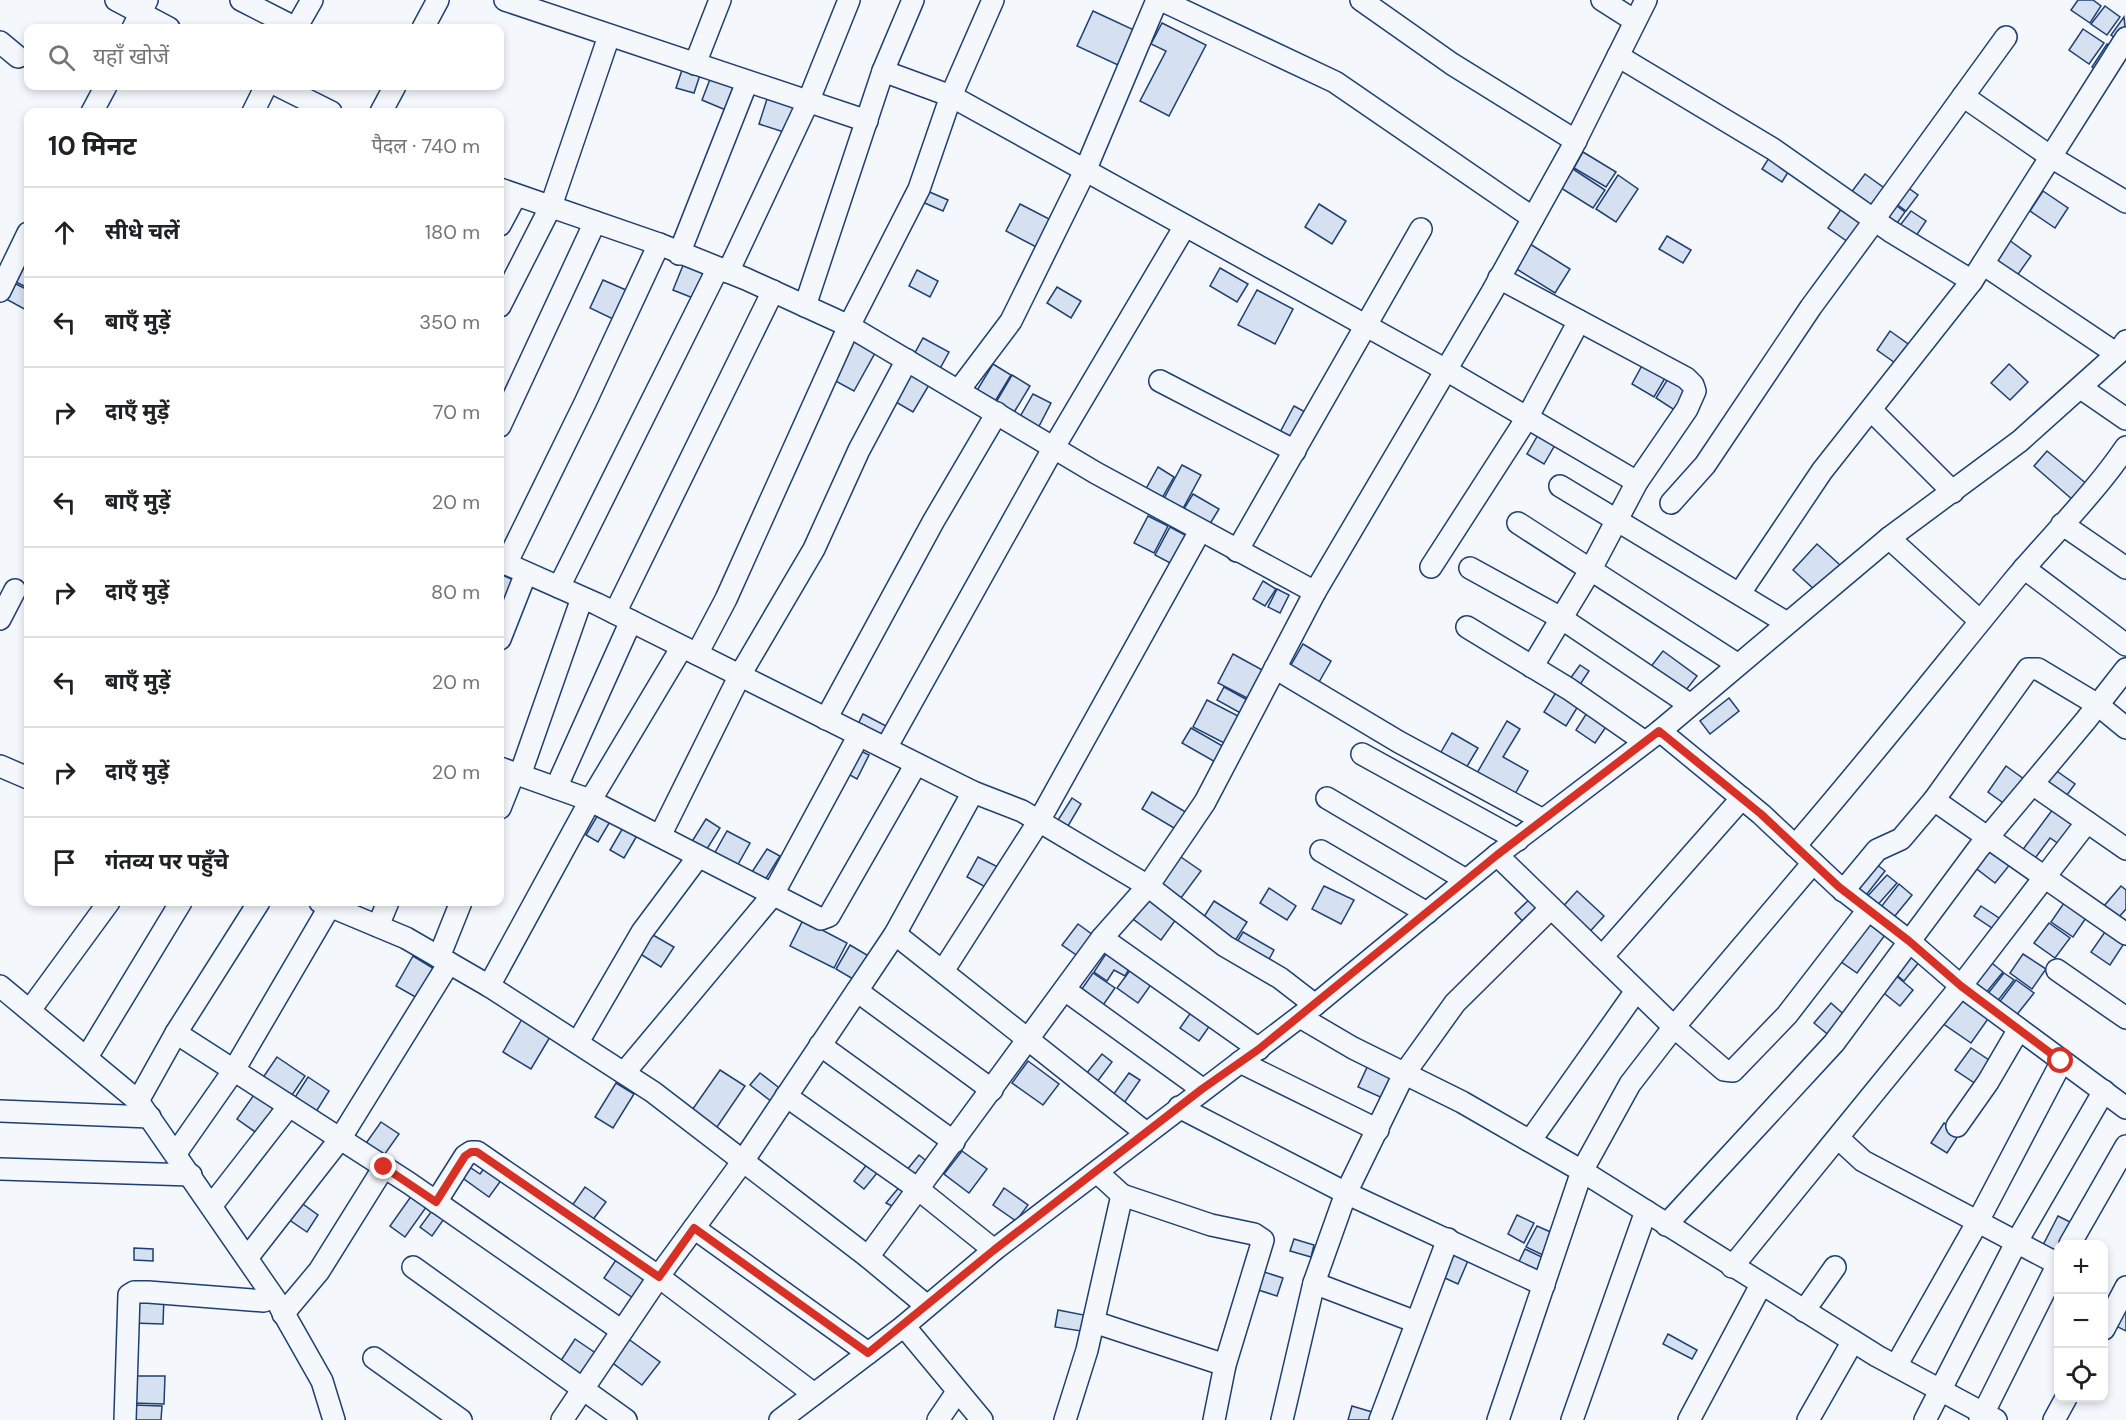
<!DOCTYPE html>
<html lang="hi">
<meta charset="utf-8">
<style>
body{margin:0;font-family:"DM Sans","Noto Sans Devanagari",sans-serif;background:#f2f2f2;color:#202124}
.controls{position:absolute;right:18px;bottom:18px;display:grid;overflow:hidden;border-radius:12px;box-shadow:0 3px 9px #0003}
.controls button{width:54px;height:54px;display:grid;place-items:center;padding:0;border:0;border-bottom:2px solid #e0e0e0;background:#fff;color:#202124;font:30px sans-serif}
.stop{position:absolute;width:18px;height:18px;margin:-14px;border:4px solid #d93025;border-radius:50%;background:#fff}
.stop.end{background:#d93025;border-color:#fff;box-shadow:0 2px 6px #0008}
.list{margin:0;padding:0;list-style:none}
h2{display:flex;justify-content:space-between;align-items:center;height:78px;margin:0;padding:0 24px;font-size:26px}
h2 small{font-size:20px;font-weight:400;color:#757577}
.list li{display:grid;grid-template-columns:39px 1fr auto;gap:18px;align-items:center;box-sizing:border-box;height:90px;padding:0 24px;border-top:2px solid #e0e0e0}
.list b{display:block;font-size:22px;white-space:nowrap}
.list em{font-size:20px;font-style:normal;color:#757577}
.icon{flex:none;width:33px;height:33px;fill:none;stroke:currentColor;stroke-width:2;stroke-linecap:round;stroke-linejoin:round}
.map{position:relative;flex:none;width:2126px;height:1420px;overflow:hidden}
.search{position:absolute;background:#fff;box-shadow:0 3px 9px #0003;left:24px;top:24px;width:480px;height:66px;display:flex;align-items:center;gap:15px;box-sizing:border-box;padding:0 21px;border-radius:12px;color:#757577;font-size:22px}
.panel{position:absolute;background:#fff;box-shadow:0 3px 9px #0003;left:24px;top:108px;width:480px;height:798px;border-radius:12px}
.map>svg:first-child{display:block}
.building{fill:#d5e0f0;stroke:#1d3f73;stroke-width:1.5}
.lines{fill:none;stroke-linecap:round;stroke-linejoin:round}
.minor-casing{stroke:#1d3f73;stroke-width:24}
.minor{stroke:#f4f7fb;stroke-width:21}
.route{stroke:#d93025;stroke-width:8}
</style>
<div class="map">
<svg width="2126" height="1420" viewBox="0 0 2126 1420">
<rect width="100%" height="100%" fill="#f4f7fb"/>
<g class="building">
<polygon points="2078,0 2093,0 2101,6 2090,23 2071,10"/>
<polygon points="2105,6 2120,17 2107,35 2091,24"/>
<polygon points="1093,11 1134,30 1118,65 1077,46"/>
<polygon points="2124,17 2126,35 2121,42 2111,35"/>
<polygon points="1162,23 1206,45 1169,116 1140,101 1166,51 1151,44"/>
<polygon points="2083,29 2104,43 2089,64 2069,50"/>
<polygon points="2107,44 2117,50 2102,73 2092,67"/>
<polygon points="684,64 702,69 694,93 676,88"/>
<polygon points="712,74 739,84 728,111 702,100"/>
<polygon points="767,99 795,108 787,133 759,124"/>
<polygon points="1583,152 1616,172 1606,187 1574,168"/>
<polygon points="1772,153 1792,166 1782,182 1762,169"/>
<polygon points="1573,169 1605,190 1593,208 1561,188"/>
<polygon points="1865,174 1887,190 1873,210 1850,194"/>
<polygon points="1618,175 1638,189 1616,222 1596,209"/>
<polygon points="1903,184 1918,195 1906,211 1891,200"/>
<polygon points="925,190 948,200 943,211 920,201"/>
<polygon points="2043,191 2068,208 2055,228 2030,211"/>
<polygon points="1890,201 1905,212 1895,226 1880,215"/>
<polygon points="1020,204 1055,222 1040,249 1006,231"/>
<polygon points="1319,204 1346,221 1332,244 1305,227"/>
<polygon points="1844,205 1867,222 1851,244 1828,228"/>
<polygon points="1911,211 1926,221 1914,239 1898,228"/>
<polygon points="1667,236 1691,250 1683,263 1659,249"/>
<polygon points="2009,240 2031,256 2014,280 1992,264"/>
<polygon points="1530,244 1570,269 1555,293 1515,268"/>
<polygon points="684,263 709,273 698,300 673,290"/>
<polygon points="26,264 28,265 28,288 16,282"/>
<polygon points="1220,268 1248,284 1237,302 1210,286"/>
<polygon points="917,270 938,281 930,297 909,286"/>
<polygon points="603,280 626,290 613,319 590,308"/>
<polygon points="14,283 28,290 28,311 6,299"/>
<polygon points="1057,287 1081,301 1071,318 1047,303"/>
<polygon points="1257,290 1293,309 1275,344 1238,325"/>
<polygon points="1890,331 1911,346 1898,365 1877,350"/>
<polygon points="923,338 949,352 937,374 911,360"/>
<polygon points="851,340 875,353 854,391 830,378"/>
<polygon points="1645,360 1668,373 1654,397 1632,384"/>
<polygon points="993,364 1011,375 991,408 973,397"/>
<polygon points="2009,364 2028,382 2010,400 1991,383"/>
<polygon points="906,371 929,385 913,412 889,398"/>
<polygon points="1671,374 1691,386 1676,411 1656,398"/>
<polygon points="1012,375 1030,386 1010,419 992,409"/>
<polygon points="1033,394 1051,403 1036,432 1017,422"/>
<polygon points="1294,406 1309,414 1293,444 1278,436"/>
<polygon points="1542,428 1559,438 1544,464 1527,454"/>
<polygon points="2047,451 2088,485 2074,501 2034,466"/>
<polygon points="1182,465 1201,475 1179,516 1160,506"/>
<polygon points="1158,467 1174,477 1158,505 1142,496"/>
<polygon points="1193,494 1219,509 1205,532 1179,517"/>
<polygon points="1148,516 1168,526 1154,553 1134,543"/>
<polygon points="1170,527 1187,536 1172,564 1155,555"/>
<polygon points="1817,544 1840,565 1816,591 1793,570"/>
<polygon points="500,574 516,581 500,623"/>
<polygon points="1263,581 1276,589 1265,606 1253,599"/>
<polygon points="1277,589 1289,595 1280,613 1268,607"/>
<polygon points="1303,644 1331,661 1315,689 1287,672"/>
<polygon points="1663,651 1697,676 1683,694 1649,669"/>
<polygon points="1233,654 1266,672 1251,700 1218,683"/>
<polygon points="1580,665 1589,671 1577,689 1567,683"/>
<polygon points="1224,687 1251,702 1244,715 1217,700"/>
<polygon points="1558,689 1580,703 1566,726 1544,712"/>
<polygon points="1729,698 1739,711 1710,734 1700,721"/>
<polygon points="1207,700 1242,718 1228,745 1193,727"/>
<polygon points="1590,708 1610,721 1595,743 1576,730"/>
<polygon points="863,714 890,728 882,744 855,730"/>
<polygon points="1507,721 1520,729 1503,757 1528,771 1511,801 1473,780"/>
<polygon points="1191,728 1226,748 1217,763 1182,743"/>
<polygon points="1452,733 1478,748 1463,773 1437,759"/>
<polygon points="853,747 869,755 857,779 841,770"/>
<polygon points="2006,766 2028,782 2009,807 1988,792"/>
<polygon points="2051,767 2075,784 2064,799 2040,782"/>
<polygon points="1152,792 1189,814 1179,831 1142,809"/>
<polygon points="1072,798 1081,804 1068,826 1058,820"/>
<polygon points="2056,805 2079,822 2062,846 2050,838 2033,861 2021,852"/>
<polygon points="599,813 611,820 598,842 586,835"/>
<polygon points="706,819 720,828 705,852 691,843"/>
<polygon points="624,826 638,834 624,858 610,850"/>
<polygon points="727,831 750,843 736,868 713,856"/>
<polygon points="1989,845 2012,862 1995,883 1973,866"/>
<polygon points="767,849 780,856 765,880 752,872"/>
<polygon points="1178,855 1201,871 1178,902 1155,886"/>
<polygon points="978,857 1002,869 991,890 967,877"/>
<polygon points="1875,863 1885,871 1863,899 1853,891"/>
<polygon points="1887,875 1897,883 1874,909 1864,900"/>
<polygon points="1899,884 1912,895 1890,922 1877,912"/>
<polygon points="1324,886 1354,900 1341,924 1312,909"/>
<polygon points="2121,886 2126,890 2126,909 2118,918 2104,906"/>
<polygon points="1269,888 1296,906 1287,920 1260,903"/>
<polygon points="1577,891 1604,916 1585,937 1558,912"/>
<polygon points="1149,897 1177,918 1161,940 1133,919"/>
<polygon points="1532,897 1544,909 1527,926 1515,913"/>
<polygon points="2066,900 2088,915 2073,937 2051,922"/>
<polygon points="1214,901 1247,922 1233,944 1200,923"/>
<polygon points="1981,906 2002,920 1995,930 1974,916"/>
<polygon points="1869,917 1888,931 1857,973 1837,959"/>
<polygon points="803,920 847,943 834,968 790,946"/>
<polygon points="2049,923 2070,938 2055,958 2034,943"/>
<polygon points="1078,924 1100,940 1085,961 1062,945"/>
<polygon points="2107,929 2125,942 2110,965 2091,952"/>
<polygon points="646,931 674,947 661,967 634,950"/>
<polygon points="1243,932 1274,950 1266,965 1234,947"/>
<polygon points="850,945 872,958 858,982 836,969"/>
<polygon points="1109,949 1132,964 1125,976 1114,970 1107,981 1094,972"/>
<polygon points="1910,953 1920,961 1904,981 1893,972"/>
<polygon points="2023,954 2046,969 2032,989 2010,973"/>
<polygon points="413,956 436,970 419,999 396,986"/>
<polygon points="1988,960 2003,972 1985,994 1970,983"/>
<polygon points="1134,965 1155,979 1138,1003 1117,988"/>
<polygon points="1093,973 1115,988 1099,1011 1077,996"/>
<polygon points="2004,973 2014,980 1996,1003 1986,996"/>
<polygon points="1894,974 1913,990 1900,1006 1880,990"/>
<polygon points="2016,980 2034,993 2015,1017 1998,1004"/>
<polygon points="1962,995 1990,1016 1971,1043 1942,1023"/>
<polygon points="1831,1003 1848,1018 1831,1037 1814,1023"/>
<polygon points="1194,1008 1213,1021 1199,1041 1180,1028"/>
<polygon points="522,1019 550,1037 531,1069 503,1052"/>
<polygon points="1971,1048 1995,1064 1979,1086 1955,1070"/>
<polygon points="1102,1054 1112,1062 1097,1082 1086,1074"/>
<polygon points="277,1057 305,1076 290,1098 262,1079"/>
<polygon points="1028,1061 1059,1084 1043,1105 1012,1083"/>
<polygon points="1370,1061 1399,1074 1387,1100 1358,1087"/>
<polygon points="720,1070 745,1086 715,1130 690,1113"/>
<polygon points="760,1073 782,1090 772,1102 750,1085"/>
<polygon points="1129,1073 1140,1080 1124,1103 1113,1095"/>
<polygon points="308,1077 329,1091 314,1115 292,1102"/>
<polygon points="616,1083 634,1094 613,1128 595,1117"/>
<polygon points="256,1092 281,1109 261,1136 237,1119"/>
<polygon points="381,1122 399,1134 382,1158 364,1146"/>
<polygon points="1944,1123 1960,1133 1947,1153 1931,1143"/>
<polygon points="962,1151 987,1169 969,1193 944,1174"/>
<polygon points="919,1155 934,1167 917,1188 902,1176"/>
<polygon points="871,1159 882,1167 864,1189 854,1181"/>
<polygon points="488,1163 505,1175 489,1197 457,1174 465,1164 480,1174"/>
<polygon points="901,1185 911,1191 898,1209 886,1203"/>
<polygon points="585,1187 606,1202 589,1225 569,1210"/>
<polygon points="1004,1188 1028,1205 1016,1221 993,1205"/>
<polygon points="412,1195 427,1206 405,1237 390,1226"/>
<polygon points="300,1202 318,1215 307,1232 288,1219"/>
<polygon points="434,1208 446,1216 432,1236 420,1227"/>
<polygon points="1517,1215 1534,1223 1524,1243 1508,1234"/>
<polygon points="2058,1216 2078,1226 2068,1244 2058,1244 2058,1258 2041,1249"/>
<polygon points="1537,1226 1555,1234 1545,1256 1526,1247"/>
<polygon points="1294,1239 1314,1245 1311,1257 1290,1251"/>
<polygon points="1448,1246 1470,1256 1458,1284 1436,1274"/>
<polygon points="134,1248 153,1249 153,1261 134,1260"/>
<polygon points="1525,1249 1546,1259 1536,1278 1516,1268"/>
<polygon points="618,1257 650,1279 636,1300 604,1278"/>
<polygon points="1258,1270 1283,1278 1277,1296 1252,1288"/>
<polygon points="133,1296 164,1297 163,1324 132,1323"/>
<polygon points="2126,1304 2126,1331 2114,1325"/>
<polygon points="1058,1310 1084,1315 1081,1331 1055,1327"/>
<polygon points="1668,1334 1697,1350 1692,1359 1663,1344"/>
<polygon points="627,1338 660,1362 642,1385 610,1361"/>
<polygon points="575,1339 597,1354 582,1377 560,1362"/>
<polygon points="132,1376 165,1376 164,1404 132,1403"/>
<polygon points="133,1405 162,1406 161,1420 132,1420"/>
<polygon points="1352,1406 1379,1414 1377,1420 1348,1420"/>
</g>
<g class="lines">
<defs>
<g id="minor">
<polyline points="116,0 169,28"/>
<polyline points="241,0 296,28"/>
<polyline points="505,0 867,121"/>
<polyline points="1161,0 1335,82 1533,218"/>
<polyline points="1361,0 1452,64 1576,141"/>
<polyline points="1602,0 1635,21"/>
<polyline points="133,28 147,0"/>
<polyline points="296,28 312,0"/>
<polyline points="423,28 438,0"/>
<polyline points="0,42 18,57"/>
<polyline points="1618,56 1773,149 1890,231 1972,281"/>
<polyline points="695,64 720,0"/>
<polyline points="883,71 951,96 1446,370 1637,482"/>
<polyline points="279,86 331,112"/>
<polyline points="1963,96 2051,157 2126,202"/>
<polyline points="92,112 106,86"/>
<polyline points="253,112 266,86"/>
<polyline points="381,112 395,86"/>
<polyline points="500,189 659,244 746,279 849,326 1096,473 1315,592"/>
<polyline points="1874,219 2006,37"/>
<polyline points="500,225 516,195"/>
<polyline points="679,254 747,82"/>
<polyline points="1983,264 2117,354"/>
<polyline points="728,272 808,102 849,0"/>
<polyline points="1499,278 1686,378 1693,385 1695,391 1687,409 1637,482 1591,569 1532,667"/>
<polyline points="0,291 28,233"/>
<polyline points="500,306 551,206 609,36"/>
<polyline points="805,306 883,71 913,0"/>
<polyline points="1160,381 1295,451"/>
<polyline points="2081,388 2126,419"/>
<polyline points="959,390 1011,321 1085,171 1157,0"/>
<polyline points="1871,410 1953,492"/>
<polyline points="500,426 595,222"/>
<polyline points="1560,486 1787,623"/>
<polyline points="1671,503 1705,465 1811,307 1875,220"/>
<polyline points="1518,523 1737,664"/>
<polyline points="2062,524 2126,568"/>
<polyline points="1889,538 1980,621"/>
<polyline points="1237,551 1421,229"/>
<polyline points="500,561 597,604 973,792 1022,811 1148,886 1225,946 1280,978 1315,1005"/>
<polyline points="506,564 585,403 659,244"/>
<polyline points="1431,567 1527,418 1579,321"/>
<polyline points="1470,568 1561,618 1689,704"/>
<polyline points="2024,568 2126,645"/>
<polyline points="559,587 718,268"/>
<polyline points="1740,593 1822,471 1972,281 2126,38"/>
<polyline points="615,613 773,291"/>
<polyline points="0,619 15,590"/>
<polyline points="1467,627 1569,689 1645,742"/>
<polyline points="500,639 526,573"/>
<polyline points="697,654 726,599 849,326 919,189 951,96 993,0"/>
<polyline points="1275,668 1399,742 1543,820"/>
<polyline points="826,719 933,522 997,413"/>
<polyline points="1660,731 1761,814 1839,887 1909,941 1961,986 2126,1108"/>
<polyline points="886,748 1054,447 1185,226"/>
<polyline points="1362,754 1518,840"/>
<polyline points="0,766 28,778"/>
<polyline points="500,768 587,799 821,919 829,916 916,764"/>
<polyline points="520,775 582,598"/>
<polyline points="2034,785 2126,849"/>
<polyline points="556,788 631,621"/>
<polyline points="1327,798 1466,880"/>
<polyline points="1934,800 2126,934"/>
<polyline points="500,808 514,773"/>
<polyline points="660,836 740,675 814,549 859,450 907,360"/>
<path d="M1795,846C1870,759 1942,668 2015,579C2052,535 2094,494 2126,447"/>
<polyline points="1321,851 1427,913"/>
<polyline points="1497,855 1674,1027 1813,863"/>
<polyline points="1843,891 1877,850 1901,839 1934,800 2028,669 2038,669 2098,705 2126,728"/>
<polyline points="320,902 406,938 489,986 653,1092 868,1257 927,1306"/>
<polyline points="378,926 388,902"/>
<polyline points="895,934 1146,1133"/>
<polyline points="1102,938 1259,1049"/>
<polyline points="439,957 461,902"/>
<polyline points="1602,957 1742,798"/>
<polyline points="2057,970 2126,1018"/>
<polyline points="943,971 1039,821 1200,531"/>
<polyline points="0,986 138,1101 279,1305 322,1381 334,1420"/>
<polyline points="489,986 590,801 682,647"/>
<polyline points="1065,990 1202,1089"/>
<polyline points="857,991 992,1090"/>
<polyline points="30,1010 109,902"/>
<polyline points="1300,1017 1353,1048 1462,1102 1582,1171 1877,1356 1996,1420"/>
<polyline points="176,1033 409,1183 622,1331"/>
<polyline points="578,1042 642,932 698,857"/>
<polyline points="820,1045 954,1142"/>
<polyline points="87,1057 181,902"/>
<polyline points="1240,1062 1378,1130"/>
<polyline points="624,1073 772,896 859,735"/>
<polyline points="786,1096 918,1189 994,1250"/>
<polyline points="138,1101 176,1033 259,902"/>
<polyline points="1179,1107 1346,1193 1544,1285"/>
<polyline points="0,1111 150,1117"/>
<polyline points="1957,1126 1988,1082 2019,1029"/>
<polyline points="1838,1138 1863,1161 2058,1264"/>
<polyline points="1530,1141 1636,991"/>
<polyline points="176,1153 234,1070 330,906"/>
<polyline points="0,1169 191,1175"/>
<polyline points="1122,1195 1211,1225 1254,1234 1263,1240 1225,1365 1214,1420"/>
<polyline points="436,1202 465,1156 471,1152 477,1152 659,1277 814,1394"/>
<polyline points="212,1205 289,1106"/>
<polyline points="1666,1225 1834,1043 1978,849 2086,720 2126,669"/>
<polyline points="694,1228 868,1353"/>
<polyline points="2070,1244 2126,1146"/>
<polyline points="868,1257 1102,938 1148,886 1205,802 1315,592 1492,292 1572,148 1646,0"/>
<polyline points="247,1258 340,1139 449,963"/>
<polyline points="413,1267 626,1420"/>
<polyline points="1732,1267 1961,986 2087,822"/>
<polyline points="1314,1283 1416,1322"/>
<polyline points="1804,1311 1835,1267"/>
<polyline points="283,1314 319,1271 384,1167"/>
<polyline points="1094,1322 1225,1365"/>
<polyline points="904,1326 982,1420"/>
<polyline points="2104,1329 2126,1287"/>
<polyline points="374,1358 461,1420"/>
<polyline points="1896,1366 1977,1223 2062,1061"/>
<polyline points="125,1420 129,1295 134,1292 148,1292 264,1301"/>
<polyline points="562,1420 664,1269 743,1161 895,934 973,792"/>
<polyline points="780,1420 904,1326 994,1250 1315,1005 1497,855 1660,731 1889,538 2020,441 2117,354 2126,341"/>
<polyline points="938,1420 957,1392"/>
<polyline points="1065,1420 1087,1350 1122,1195 1097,1172"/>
<polyline points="1282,1420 1314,1283 1346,1193 1404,1074 1455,1003 1551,908"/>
<polyline points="1380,1420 1448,1239"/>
<polyline points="1498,1420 1582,1171 1630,1084 1674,1027 1724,1070 1733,1071 1787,1015 1868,910"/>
<polyline points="1572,1420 1646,1211"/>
<polyline points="1689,1420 1761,1285"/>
<polyline points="1808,1420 1853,1341"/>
<polyline points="1925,1420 2016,1243 2104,1091"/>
<polyline points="1980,1420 2058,1264"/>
<polyline points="2054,1420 2066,1398"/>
</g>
</defs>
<use href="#minor" class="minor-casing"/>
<use href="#minor" class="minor"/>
</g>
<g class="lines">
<polyline class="route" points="384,1167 436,1202 465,1156 471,1152 477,1152 659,1277 694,1228 868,1353 994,1250 1202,1089 1259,1049 1497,855 1659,731 1761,814 1839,887 1909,941 1961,986 2061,1061"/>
</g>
</svg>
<div class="controls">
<button>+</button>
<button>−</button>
<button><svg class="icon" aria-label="locate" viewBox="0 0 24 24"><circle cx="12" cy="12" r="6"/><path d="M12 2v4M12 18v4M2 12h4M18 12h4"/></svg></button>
</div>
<div class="stop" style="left:2061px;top:1061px"></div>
<div class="stop end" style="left:384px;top:1167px"></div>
<div class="search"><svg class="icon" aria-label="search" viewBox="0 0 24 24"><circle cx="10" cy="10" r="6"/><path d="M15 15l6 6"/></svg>यहाँ खोजें</div>
<section class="panel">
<h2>10 मिनट<small>पैदल · 740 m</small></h2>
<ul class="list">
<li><svg class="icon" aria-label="ahead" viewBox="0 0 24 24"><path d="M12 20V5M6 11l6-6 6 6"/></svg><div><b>सीधे चलें</b></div><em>180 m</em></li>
<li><svg class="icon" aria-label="left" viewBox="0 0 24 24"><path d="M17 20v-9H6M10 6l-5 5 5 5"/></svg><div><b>बाएँ मुड़ें</b></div><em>350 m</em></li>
<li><svg class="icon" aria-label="right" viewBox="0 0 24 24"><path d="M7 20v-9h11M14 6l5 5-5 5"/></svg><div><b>दाएँ मुड़ें</b></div><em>70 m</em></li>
<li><svg class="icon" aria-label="left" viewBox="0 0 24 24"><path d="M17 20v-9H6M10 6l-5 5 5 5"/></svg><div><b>बाएँ मुड़ें</b></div><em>20 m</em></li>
<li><svg class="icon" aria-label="right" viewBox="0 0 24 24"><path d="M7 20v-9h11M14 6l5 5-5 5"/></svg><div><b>दाएँ मुड़ें</b></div><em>80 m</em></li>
<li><svg class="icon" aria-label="left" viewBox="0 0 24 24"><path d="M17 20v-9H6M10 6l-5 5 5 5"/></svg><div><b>बाएँ मुड़ें</b></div><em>20 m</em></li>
<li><svg class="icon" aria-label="right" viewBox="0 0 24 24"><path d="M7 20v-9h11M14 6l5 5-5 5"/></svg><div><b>दाएँ मुड़ें</b></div><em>20 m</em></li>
<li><svg class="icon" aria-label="arrive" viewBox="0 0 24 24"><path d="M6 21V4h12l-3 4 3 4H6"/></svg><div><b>गंतव्य पर पहुँचे</b></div></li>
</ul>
</section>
</div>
